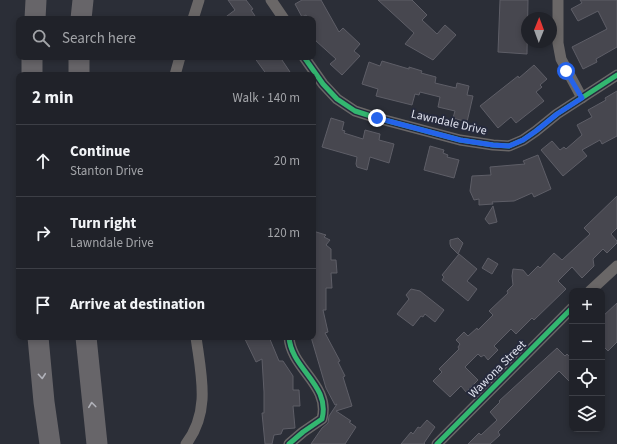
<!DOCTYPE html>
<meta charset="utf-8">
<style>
body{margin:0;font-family:"Source Sans 3",sans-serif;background:#2d2f35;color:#f1f3f6}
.controls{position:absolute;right:12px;bottom:12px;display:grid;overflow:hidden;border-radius:8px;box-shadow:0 2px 6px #0003}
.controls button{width:36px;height:36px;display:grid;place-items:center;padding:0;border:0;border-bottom:1px solid #3d3f46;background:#202229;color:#f1f3f6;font:20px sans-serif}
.compass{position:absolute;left:521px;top:12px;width:36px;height:36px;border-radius:50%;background:#202229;box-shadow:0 2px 6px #0003;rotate:1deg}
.stop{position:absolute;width:12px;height:12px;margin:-9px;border:3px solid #2563eb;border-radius:50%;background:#fff}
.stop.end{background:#2563eb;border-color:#fff;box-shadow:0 1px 4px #0008}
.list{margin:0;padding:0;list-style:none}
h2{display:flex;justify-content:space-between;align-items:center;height:52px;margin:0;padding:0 16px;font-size:17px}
h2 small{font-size:13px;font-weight:400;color:#a2a4a8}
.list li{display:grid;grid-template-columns:26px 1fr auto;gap:12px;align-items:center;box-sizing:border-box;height:72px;padding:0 16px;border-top:1px solid #3d3f46}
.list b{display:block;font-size:15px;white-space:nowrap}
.list p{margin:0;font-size:13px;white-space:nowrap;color:#a2a4a8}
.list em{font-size:13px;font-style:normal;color:#a2a4a8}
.icon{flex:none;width:22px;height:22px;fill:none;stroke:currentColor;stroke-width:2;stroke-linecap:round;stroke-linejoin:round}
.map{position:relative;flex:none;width:617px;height:444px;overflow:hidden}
.search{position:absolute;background:#202229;box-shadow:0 2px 6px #0003;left:16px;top:16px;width:300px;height:44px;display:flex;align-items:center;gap:10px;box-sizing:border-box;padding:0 14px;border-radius:8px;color:#a2a4a8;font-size:15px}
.panel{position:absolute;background:#202229;box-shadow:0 2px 6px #0003;left:16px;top:72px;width:300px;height:268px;border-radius:8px}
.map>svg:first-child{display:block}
.building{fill:#47474f;stroke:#5e5e67}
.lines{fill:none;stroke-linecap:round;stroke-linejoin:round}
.street{stroke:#6a6767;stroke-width:11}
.highway{stroke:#676569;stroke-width:21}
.cycleway-casing{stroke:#262a3c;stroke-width:8}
.cycleway{stroke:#33b770;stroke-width:5}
.oneway{stroke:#b0b1b9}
.route{stroke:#2563eb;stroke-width:5}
.labels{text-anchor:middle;stroke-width:4;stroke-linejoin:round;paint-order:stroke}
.street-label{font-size:12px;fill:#e0e3ef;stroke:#262a3c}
</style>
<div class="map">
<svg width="617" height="444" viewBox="0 0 617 444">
<rect width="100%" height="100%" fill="#2b2e37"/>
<g class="building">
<polygon points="228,0 246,0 253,9 251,10 257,19 223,19 235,10"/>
<polygon points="302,0 321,0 339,32 343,28 360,44 354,51 360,56 342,75 330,64 336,59 316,41 313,35 313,19 308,19 306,15 302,17 295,4"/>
<polygon points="378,0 412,0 427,15 422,20 437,34 445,25 456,35 433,60 405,44 414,33"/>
<polygon points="500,0 528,0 527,54 498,52"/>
<polygon points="580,0 617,0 617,47 596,59 597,62 583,69 572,47 607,29 598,11 578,21 571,9 582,3"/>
<polygon points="254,57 280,57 292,75 267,75"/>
<polygon points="382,61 409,69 409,67 422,71 421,73 436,77 435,83 456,88 457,83 469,86 467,95 473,96 467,122 453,118 455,111 438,107 440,97 420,92 419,95 415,94 412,105 376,96 378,89 362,84 369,62 380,66"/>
<polygon points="534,65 547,79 540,85 542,87 536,92 544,101 516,123 511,117 498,128 480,106 518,76 519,78"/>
<polygon points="617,91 617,136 602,144 600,140 582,150 587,156 563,176 541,150 552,141 560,150 564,147 566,149 582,135 577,125 592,117 588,110 606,100 605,98"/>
<polygon points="331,118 344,122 342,130 345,131 344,133 363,139 365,130 380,134 379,140 394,144 389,163 370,157 367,170 357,167 356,164 357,157 322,147"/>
<polygon points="430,146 444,150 443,153 448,155 447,157 459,160 454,178 424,170"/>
<polygon points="538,155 551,189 534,197 532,193 514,201 492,202 493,204 479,205 479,199 474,200 470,191 472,176 491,175 490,167 525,164 523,161"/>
<polygon points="617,196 617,228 611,234 617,241 617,243 607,253 603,249 593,259 594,266 582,278 572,267 558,281 566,289 534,320 532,318 516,334 511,329 494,346 498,350 488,360 484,355 481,357 478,354 465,367 478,380 466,392 461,386 450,397 433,381 442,372 439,369 459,349 458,347 460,344 456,340 464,332 468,336 477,328 478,330 493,315 489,311 508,293 507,291 513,285 512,276 513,269 523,270 528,276 538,266 540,268 554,253 562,260 590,234 584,228"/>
<polygon points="493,206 497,222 489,224 485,219"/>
<polygon points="313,231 326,235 324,237 330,240 326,245 331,249 331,260 336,260 337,273 331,273 332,288 326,288 326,310 323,310 328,332 325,333 340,361 338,362 345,376 343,377 352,406 336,411 351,421 349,422 356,427 345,444 311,444 322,428 328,423 329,416 337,404 335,405 326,388 311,337 313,337"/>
<polygon points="458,238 463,243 458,254 451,247 450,244 450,240"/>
<polygon points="459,254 477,269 467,281 477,289 468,301 442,280 444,277 442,275"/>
<polygon points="488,258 498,264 492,274 482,268"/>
<polygon points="411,289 420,291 444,310 435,322 425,314 423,317 421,316 413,326 397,314 409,299 406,295"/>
<polygon points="617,303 617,342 608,351 602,345 602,317"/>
<polygon points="244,337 269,337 279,361 283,361 293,376 293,390 299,390 300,406 293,406 295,428 283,429 281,434 274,435 272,444 265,444 262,413 264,413 264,392 262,359 256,362"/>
<polygon points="557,348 565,356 567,354 572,359 572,384 559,371 498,432 500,435 490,444 468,444 479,433 481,435 497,420 490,412 500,402 499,401"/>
<polygon points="427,420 435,427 424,443 425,444 401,444 411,432 413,434 418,427 420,428"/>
</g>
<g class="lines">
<g class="street">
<polyline points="271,0 284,19"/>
<polyline points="558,0 558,43 561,59 582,98"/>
<polyline points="193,19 199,0"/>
<polyline points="304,57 323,84 337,99 355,111 377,118 460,140 493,145 509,146 523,140 536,131 557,114 617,75"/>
<polyline points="175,75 180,57"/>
<polyline points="590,291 617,266"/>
<path d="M186,444C211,411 201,375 196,337"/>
<path d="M289,444L303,432L322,419C331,385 291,369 289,337"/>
<polyline points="437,444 572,308"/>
</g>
<g class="highway">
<polyline points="35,19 36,0"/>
<polyline points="81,19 83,0"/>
<polyline points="32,75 32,57"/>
<polyline points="79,75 79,57"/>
<polyline points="38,337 44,402 50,444"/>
<polyline points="86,337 97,444"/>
</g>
<defs>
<g id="cycleway">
<polyline points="304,57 323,84 337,99 355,111 377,118 460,140 493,145 509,146 523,140 536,131 557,114 617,75"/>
<path d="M289,444L303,432L322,419C331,385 291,369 289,337"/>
<polyline points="437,444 572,308"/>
</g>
</defs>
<use href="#cycleway" class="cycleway-casing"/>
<use href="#cycleway" class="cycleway"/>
</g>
<defs><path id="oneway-chevron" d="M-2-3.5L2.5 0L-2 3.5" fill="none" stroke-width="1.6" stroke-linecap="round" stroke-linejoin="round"/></defs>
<g class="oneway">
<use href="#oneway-chevron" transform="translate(42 376) rotate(85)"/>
<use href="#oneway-chevron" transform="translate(92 405) rotate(-97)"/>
</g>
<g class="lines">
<polyline class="route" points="377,118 460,140 493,145 509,146 523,140 536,131 557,114 582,98 566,71"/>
</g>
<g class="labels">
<g class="street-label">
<text transform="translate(449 122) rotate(13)" y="4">Lawndale Drive</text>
<text transform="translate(497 369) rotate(-45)" y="4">Wawona Street</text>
</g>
</g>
</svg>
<div class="controls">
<button>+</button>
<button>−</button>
<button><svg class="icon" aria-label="locate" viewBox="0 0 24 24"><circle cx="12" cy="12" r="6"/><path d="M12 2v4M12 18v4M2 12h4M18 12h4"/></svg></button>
<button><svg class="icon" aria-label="layers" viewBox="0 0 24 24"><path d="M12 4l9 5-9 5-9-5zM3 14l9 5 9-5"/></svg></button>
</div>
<svg class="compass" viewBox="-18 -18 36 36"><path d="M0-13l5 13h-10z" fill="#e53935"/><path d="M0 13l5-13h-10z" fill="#a2a4a8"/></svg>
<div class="stop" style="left:566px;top:71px"></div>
<div class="stop end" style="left:377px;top:118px"></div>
<div class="search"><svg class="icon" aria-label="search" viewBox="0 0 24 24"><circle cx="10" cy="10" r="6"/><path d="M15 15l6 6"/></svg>Search here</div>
<section class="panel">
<h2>2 min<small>Walk · 140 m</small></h2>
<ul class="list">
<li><svg class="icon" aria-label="ahead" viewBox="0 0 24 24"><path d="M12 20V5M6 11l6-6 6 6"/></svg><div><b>Continue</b><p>Stanton Drive</p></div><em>20 m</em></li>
<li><svg class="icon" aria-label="right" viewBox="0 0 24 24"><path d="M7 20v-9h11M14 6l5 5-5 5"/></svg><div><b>Turn right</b><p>Lawndale Drive</p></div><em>120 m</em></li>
<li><svg class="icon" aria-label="arrive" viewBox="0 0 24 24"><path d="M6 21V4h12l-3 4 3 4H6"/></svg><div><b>Arrive at destination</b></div></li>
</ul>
</section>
</div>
